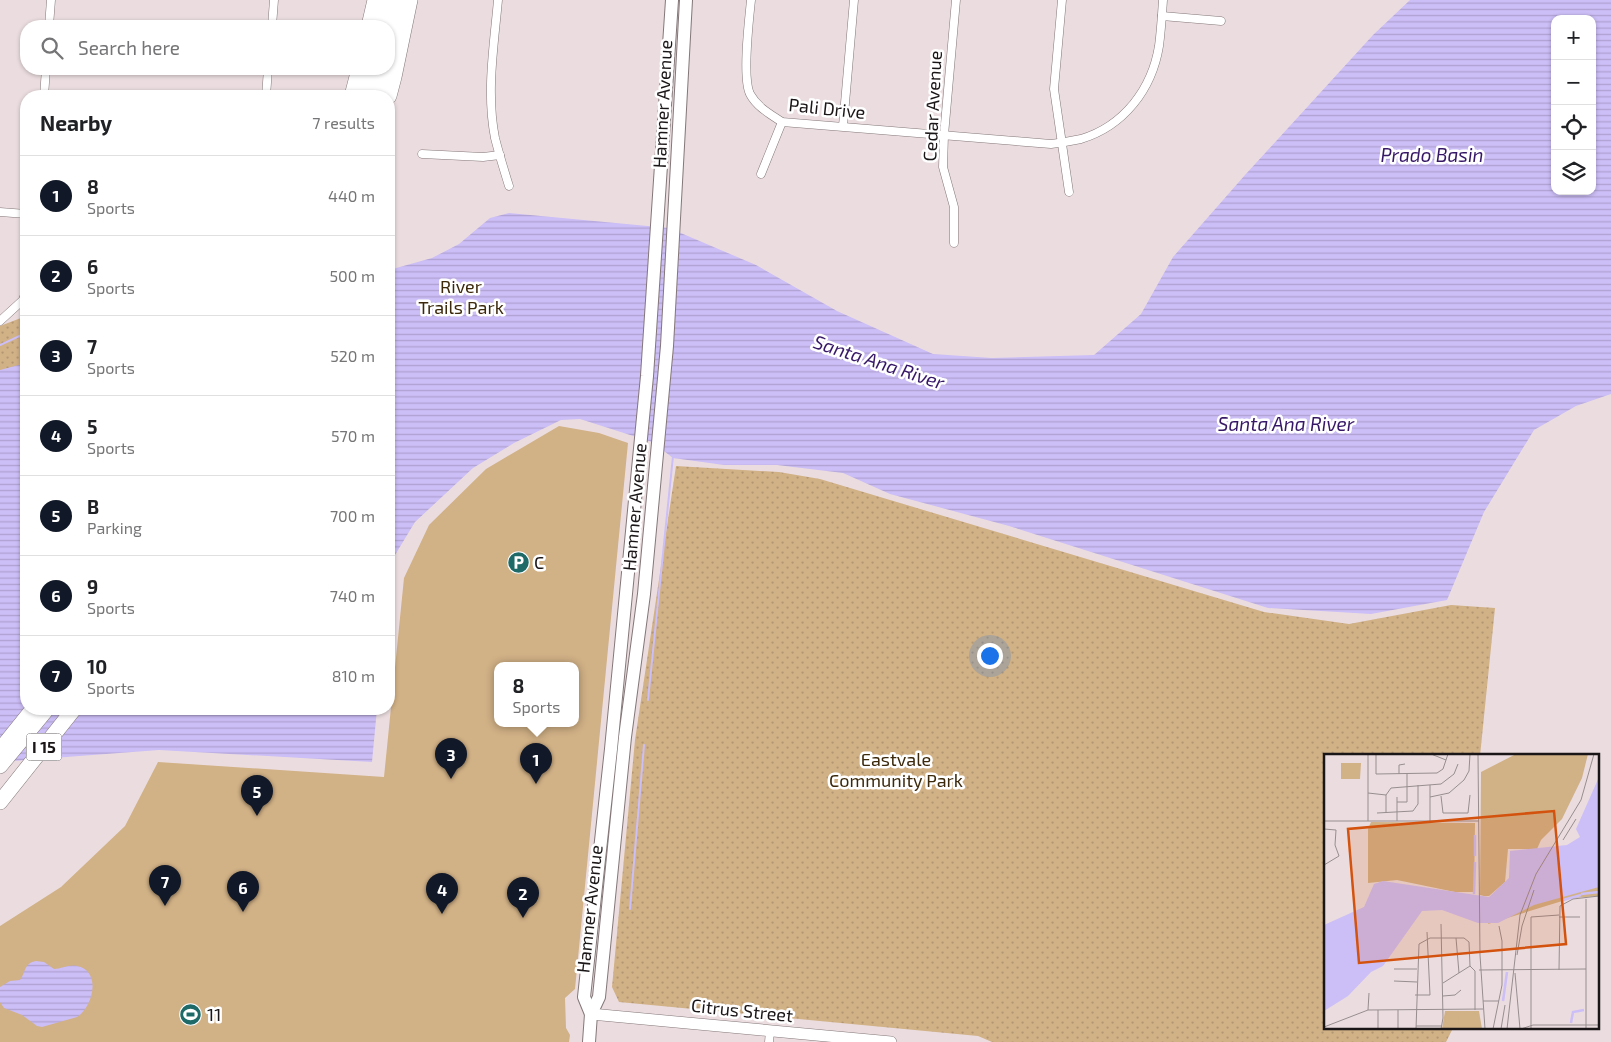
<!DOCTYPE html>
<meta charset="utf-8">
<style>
body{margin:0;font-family:"Exo 2",sans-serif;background:#f2f2f2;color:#202124}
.controls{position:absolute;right:15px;top:15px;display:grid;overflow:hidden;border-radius:10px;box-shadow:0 1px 4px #0004}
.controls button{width:45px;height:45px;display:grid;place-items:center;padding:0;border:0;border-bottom:1px solid #e0e0e0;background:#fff;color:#202124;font:25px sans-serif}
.you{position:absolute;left:989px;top:655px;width:18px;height:18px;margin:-12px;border:4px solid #fff;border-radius:50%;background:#1a73e8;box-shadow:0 0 0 8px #1a73e833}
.badge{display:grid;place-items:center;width:32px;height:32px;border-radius:50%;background:#111827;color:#fff;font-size:16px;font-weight:700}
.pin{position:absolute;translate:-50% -41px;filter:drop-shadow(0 1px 2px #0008)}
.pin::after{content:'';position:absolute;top:26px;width:18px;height:15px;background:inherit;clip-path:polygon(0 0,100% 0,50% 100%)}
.popup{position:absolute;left:494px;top:662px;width:85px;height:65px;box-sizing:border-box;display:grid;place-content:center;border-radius:10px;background:#fff;filter:drop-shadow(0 1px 4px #0005);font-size:16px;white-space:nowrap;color:#757577}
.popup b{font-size:19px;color:#202124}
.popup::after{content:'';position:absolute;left:50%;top:100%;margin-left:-10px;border:10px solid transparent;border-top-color:#fff}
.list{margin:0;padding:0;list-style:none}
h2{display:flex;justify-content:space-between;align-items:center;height:65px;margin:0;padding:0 20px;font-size:21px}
h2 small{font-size:16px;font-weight:400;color:#757577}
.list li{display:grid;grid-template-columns:32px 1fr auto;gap:15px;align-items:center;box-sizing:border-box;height:80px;padding:0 20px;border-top:1px solid #e0e0e0}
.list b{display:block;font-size:19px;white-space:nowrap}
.list p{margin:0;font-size:16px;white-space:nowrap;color:#757577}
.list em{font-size:16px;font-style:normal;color:#757577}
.icon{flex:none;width:28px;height:28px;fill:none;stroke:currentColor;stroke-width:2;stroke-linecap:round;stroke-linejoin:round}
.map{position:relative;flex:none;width:1611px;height:1042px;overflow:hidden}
.search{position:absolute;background:#fff;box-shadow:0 1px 4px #0004;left:20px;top:20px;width:375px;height:55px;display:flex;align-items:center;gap:12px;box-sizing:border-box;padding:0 18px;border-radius:20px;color:#757577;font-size:19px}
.panel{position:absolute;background:#fff;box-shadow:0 1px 4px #0004;left:20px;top:90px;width:375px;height:625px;border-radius:20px}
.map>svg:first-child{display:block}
.grass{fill:url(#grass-dots)}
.garden{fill:#d1b186;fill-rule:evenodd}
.water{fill:url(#water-rules);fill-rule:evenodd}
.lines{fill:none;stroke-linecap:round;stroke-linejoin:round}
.stream{stroke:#ccbef6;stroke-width:2}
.street-casing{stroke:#847779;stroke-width:9}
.secondary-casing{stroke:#847779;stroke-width:12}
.primary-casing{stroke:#847779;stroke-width:14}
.highway-casing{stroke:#847779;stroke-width:16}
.street{stroke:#fff;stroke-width:8}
.secondary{stroke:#fff;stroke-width:11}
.primary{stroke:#fff;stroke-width:12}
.highway{stroke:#fff;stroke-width:15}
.labels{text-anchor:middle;stroke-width:5;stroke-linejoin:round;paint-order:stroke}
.shield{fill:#fff;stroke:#5f5b5c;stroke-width:1}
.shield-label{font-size:16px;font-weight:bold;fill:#1a1516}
.street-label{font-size:18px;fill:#1a1516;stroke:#fff}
.park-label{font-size:18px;fill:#3c290b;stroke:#fff}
.poi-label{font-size:18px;fill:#1a1516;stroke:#fff;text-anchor:start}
.water-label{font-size:19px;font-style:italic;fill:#371867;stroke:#fff}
.inset-river{fill:none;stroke:#ccbef6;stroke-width:2.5}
.inset-road{fill:none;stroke:#978d8f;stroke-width:1}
.view{fill:#d3520d;fill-opacity:0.15;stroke:#d3520d;stroke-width:2.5}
.inset-edge{fill:none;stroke:#1a1516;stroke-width:2.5}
</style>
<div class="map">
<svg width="1611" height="1042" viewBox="0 0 1611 1042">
<defs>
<pattern id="grass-dots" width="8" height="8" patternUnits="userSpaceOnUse" patternTransform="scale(1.25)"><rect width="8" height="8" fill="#d1b186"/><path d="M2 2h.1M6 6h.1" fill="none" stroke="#b39773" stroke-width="1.8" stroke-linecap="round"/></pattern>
<pattern id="water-rules" width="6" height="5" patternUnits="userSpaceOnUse" patternTransform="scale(1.25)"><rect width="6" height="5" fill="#ccbef6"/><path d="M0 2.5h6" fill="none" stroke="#afa2d2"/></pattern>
</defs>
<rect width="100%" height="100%" fill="#ebdddf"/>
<g class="grass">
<polygon points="26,316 26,393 0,397 0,326"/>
<polygon points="676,466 779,472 820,479 1264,612 1349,624 1451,605 1495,608 1480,756 1325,756 1325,1028 1453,1028 1446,1042 992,1042 978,1036 619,1002 612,987 635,740"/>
</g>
<path class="garden" d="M559,426L599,433L628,443L575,989L565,998L566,1028L570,1035L569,1042H0V926L61,887L125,826L158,762L384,777L404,578L429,525L486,469ZM497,665H575V723H497Z"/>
<g class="water">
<path d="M1410,0H1611V394L1576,406L1534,430L1484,512L1447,600L1371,614L1268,608L1009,526L890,494L843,473L777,465H724L673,458L652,442L580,419L561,420L514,443L473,468L415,522L395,555L389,593V270L432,258L459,244L490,218L509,213L669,228L756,265L837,311L933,354L992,358L1094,355L1141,314L1173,257L1245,175L1373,35ZM1555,19H1592V191H1555Z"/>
<polygon points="26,363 26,709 377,709 372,762 159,750 0,762 0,370"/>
<path d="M36,961L44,962L54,969C61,969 70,964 77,966C102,971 93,1007 77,1017L42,1027L37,1026L22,1015L4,1008L0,1002V987L10,981L20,980C26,972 24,963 36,961Z"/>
</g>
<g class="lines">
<g class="stream">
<polyline points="0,345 26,333"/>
<polyline points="648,700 673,456"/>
<polyline points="630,909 644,745"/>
</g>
<defs>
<g id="street">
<path d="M498,0C494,45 486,93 495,138C499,154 504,170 509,186"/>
<path d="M751,0C749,20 742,78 750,94C757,107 770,114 782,122L1051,144C1061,143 1071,141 1081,139C1124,126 1152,89 1159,46C1161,31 1162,15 1163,0"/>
<polyline points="1062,0 1054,89 1069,192"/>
<polyline points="1162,16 1221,21"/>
<polyline points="49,26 51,0"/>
<polyline points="272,26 274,0"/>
<polyline points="44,96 46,69"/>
<polyline points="266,96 268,69"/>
<polyline points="843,126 854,0"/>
<polyline points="422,154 483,157 500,155"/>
<polyline points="761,174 782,122"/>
<polyline points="0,212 26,214"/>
<polyline points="954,243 954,207 943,167 944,135 956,0"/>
<polyline points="0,321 23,300 26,291"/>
<polyline points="769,1042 770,1031"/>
</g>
<polyline id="secondary" points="591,1014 891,1042"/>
<g id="primary">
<polyline points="591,1014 584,997 611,749 647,376 672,0"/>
<polyline points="589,1042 591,1014 599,997 625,737 644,594 667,346 686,0"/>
</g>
<g id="highway">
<polyline points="369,26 375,0"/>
<polyline points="381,26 386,0"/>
<polyline points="389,47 399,0"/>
<polyline points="352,96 359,69"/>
<polyline points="364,96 371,69"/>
<polyline points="376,96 383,69"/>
<polyline points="389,96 394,77 410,0"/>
<polyline points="0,750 33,709"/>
<polyline points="0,766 47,709"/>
<polyline points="0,802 74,709"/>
</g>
</defs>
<use href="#street" class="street-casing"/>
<use href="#secondary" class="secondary-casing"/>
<use href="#primary" class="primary-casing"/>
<use href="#highway" class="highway-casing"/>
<use href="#street" class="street"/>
<use href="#secondary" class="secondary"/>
<use href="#primary" class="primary"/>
<use href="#highway" class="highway"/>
</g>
<defs>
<symbol id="parking-disc" viewBox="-11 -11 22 22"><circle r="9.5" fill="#1e6a68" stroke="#fff"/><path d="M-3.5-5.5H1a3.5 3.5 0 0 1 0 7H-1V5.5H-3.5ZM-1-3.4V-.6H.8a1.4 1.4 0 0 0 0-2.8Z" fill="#fff"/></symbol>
<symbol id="stadium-disc" viewBox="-11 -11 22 22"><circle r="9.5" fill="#1e6a68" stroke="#fff"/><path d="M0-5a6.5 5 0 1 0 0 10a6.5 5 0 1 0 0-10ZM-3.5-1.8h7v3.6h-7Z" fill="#fff"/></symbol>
</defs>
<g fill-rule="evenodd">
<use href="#parking-disc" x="506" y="550" width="25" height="25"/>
<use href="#stadium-disc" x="178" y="1002" width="25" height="25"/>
</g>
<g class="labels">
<rect class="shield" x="26.5" y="733.5" width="35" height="27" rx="4"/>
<g class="shield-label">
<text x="44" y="753">I 15</text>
</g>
<g class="street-label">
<text transform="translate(663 104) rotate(-87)" y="6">Hamner Avenue</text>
<text transform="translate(933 106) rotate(-87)" y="6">Cedar Avenue</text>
<text transform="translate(827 109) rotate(6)" y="6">Pali Drive</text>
<text transform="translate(635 507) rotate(-85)" y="6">Hamner Avenue</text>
<text transform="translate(590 909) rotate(-84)" y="6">Hamner Avenue</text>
<text transform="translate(742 1011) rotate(6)" y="6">Citrus Street</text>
</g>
<g class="park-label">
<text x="461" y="293">River<tspan x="461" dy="21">Trails Park</tspan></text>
<text x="896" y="766">Eastvale<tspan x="896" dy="21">Community Park</tspan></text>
</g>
<g class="poi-label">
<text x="534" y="569">C</text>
<text x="207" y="1021">11</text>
</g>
<g class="water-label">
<text x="1432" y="162">Prado Basin</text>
<text transform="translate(879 362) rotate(18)" y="7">Santa Ana River</text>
<text x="1286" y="431">Santa Ana River</text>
</g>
</g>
<g transform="translate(1324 754)">
<rect width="275" height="275" fill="#ebdddf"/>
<path d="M47,68L151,69L150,138H131L73,126L44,129V75ZM275,128V142L248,144L164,170L175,144ZM121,257H155L158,275H118Z" fill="#d1b186"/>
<path d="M192,0H264L258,24L238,65L217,86L213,95H184L181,128L165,142H160L156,141L157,18ZM17,9H37L36,25H17ZM121 264a7 7 0 1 1 14 0a7 7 0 1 1-14 0Z" fill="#d1b186"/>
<path d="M275,23V133L210,151L174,169H154L118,156L98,157L59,212L47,218L24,242L0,257V171L40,153L50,130L59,127L165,143L185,124L186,97L243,91L256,83L252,75Z" fill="#ccbef6"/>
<path class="inset-river" d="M151,81V102M150,140L151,108M257,140L275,138M239,146L257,141M179,247L183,218M247,269L249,258L260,256"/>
<path class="inset-road" d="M44,0V67M52,0V20L113,19L119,15L124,0M107,0L122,6M154,0L156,201L161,275M75,20V11L81,10M106,31V67M44,39L62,41M117,42L119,59H144L146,41M106,43L125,39L140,26L145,17L146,0M73,48H83V20M53,59L89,57L94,50V31M62,59V41L67,34L117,30L130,20L134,10M0,67H155M73,67V43M0,75L12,76L11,91L15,102L0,111M239,86L252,65M262,145V275M235,163H256M132,184L135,219M193,201L198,172L210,136M146,212L151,217V256M70,215H93M155,216L262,215M235,216L236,152L249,145L275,142M191,219L196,275M70,227L93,228M119,229L146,212M91,241H106L103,178M119,242L131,241L137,236M159,247H175M44,256L45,239M54,256V275M92,272H118M0,273L44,256L159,255M74,275V256M92,275L95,190L106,184H140L145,188L146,212M117,275L119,264L117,170M169,275L178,231V187L175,172M177,275L181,251M183,275L196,161L212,120L257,46L270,0M197,275L209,271H275M207,275V163L235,161"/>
<path class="view" d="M230,57L242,190L35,209L24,75Z"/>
<rect width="275" height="275" class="inset-edge"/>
</g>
</svg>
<div class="controls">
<button>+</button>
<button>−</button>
<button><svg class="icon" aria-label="locate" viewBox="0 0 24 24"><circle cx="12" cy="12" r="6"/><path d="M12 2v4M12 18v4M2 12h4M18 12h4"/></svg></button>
<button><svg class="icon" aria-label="layers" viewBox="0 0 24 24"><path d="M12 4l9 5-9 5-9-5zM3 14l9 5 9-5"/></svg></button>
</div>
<div class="you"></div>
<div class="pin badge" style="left:536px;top:784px">1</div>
<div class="popup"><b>8</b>Sports</div>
<div class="pin badge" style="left:523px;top:918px">2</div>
<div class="pin badge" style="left:451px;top:779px">3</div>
<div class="pin badge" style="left:442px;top:914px">4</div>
<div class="pin badge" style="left:257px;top:816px">5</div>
<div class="pin badge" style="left:243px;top:912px">6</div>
<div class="pin badge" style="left:165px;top:906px">7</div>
<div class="search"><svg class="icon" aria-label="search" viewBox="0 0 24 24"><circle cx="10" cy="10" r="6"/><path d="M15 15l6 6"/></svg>Search here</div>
<section class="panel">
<h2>Nearby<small>7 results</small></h2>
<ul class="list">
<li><span class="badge">1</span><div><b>8</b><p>Sports</p></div><em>440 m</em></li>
<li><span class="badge">2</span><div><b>6</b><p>Sports</p></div><em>500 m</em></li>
<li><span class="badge">3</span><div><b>7</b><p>Sports</p></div><em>520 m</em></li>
<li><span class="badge">4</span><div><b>5</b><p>Sports</p></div><em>570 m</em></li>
<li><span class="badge">5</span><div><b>B</b><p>Parking</p></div><em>700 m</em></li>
<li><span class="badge">6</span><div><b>9</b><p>Sports</p></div><em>740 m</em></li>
<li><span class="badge">7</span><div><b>10</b><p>Sports</p></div><em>810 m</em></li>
</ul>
</section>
</div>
